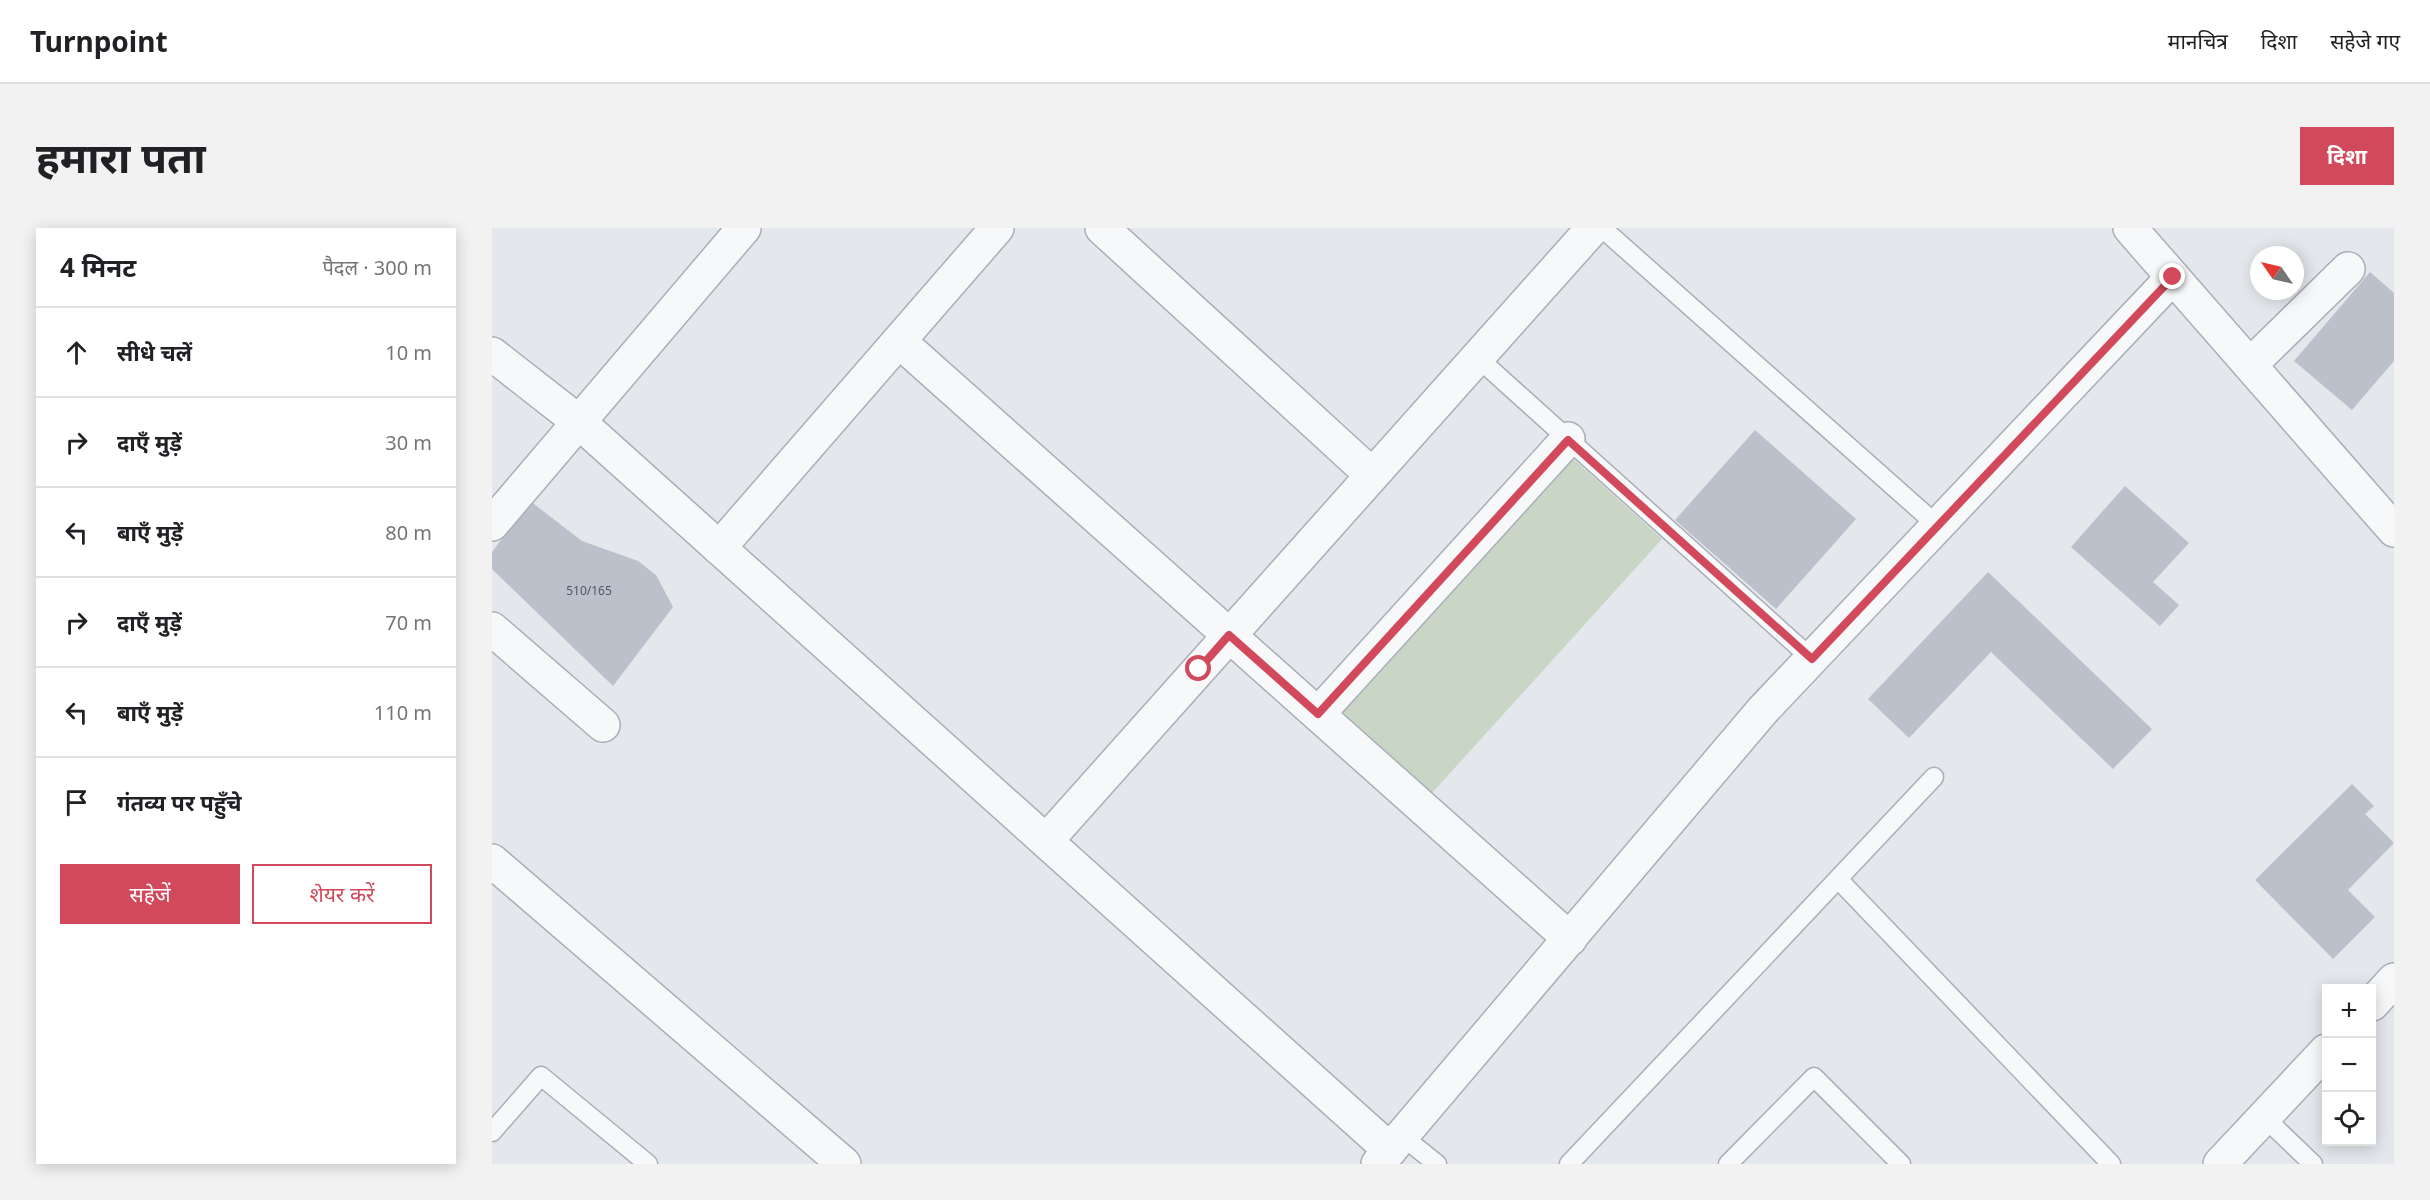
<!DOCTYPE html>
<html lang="hi">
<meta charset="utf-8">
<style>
body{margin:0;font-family:"Noto Sans","Noto Sans Devanagari",sans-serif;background:#f2f2f2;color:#202124}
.controls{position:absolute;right:18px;bottom:18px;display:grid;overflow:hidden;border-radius:0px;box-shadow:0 3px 15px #0003}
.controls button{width:54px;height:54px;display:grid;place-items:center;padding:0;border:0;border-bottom:2px solid #e0e0e0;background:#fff;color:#202124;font:30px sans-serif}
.compass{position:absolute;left:1758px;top:18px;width:54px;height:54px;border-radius:50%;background:#fff;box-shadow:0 3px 15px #0003;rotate:304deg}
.stop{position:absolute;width:18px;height:18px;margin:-14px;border:4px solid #d1495b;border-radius:50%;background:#fff}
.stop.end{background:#d1495b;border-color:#fff;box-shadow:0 2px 6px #0008}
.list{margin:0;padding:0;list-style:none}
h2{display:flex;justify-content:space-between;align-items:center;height:78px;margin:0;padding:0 24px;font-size:26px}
h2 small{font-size:20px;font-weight:400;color:#757577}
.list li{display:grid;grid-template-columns:39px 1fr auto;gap:18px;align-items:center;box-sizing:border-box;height:90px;padding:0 24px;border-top:2px solid #e0e0e0}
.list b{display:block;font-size:22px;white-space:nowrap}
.list em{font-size:20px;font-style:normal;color:#757577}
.actions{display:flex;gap:12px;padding:18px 24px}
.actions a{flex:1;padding:14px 0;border:2px solid #d1495b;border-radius:0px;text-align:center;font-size:21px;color:#d1495b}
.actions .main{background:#d1495b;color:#fff}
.icon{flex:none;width:33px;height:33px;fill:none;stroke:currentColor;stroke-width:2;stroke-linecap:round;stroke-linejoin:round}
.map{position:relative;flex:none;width:1902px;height:936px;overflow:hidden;border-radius:0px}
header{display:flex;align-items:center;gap:36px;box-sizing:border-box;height:84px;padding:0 30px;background:#fff;border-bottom:2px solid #e0e0e0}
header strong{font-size:28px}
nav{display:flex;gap:33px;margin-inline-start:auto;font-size:21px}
.intro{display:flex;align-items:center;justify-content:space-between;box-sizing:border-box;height:144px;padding:0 36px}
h1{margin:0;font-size:42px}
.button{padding:15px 27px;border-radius:0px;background:#d1495b;color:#fff;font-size:21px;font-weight:700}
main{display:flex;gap:36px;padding:0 36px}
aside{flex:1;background:#fff;border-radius:0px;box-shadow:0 3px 15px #0003}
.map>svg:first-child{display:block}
.green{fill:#c9d6c5}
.building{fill:#bbc0ca}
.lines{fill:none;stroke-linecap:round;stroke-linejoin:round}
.service-casing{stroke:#a9aeb7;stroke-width:21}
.minor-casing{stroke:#a9aeb7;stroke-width:36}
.tertiary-casing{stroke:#a9aeb7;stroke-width:36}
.service{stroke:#f7f8fa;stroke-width:18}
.minor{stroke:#f7f8fa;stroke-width:33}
.tertiary{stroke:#f7f8fa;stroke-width:33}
.route{stroke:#d1495b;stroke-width:8}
.labels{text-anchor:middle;stroke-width:4.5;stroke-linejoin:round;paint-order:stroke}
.number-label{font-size:12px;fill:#4f5766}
</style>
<header>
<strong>Turnpoint</strong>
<nav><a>मानचित्र</a><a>दिशा</a><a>सहेजे गए</a></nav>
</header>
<div class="intro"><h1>हमारा पता</h1><a class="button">दिशा</a></div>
<main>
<aside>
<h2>4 मिनट<small>पैदल · 300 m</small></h2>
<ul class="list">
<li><svg class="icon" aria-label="ahead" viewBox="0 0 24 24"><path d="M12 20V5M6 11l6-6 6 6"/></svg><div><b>सीधे चलें</b></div><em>10 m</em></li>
<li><svg class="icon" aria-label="right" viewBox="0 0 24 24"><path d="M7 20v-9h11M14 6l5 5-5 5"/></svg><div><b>दाएँ मुड़ें</b></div><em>30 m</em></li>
<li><svg class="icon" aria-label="left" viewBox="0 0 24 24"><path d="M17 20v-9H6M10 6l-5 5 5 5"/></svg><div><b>बाएँ मुड़ें</b></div><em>80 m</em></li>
<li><svg class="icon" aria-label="right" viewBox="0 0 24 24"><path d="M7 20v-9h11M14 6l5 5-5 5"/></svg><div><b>दाएँ मुड़ें</b></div><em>70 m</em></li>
<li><svg class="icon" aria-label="left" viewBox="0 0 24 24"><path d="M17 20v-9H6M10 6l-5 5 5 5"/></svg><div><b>बाएँ मुड़ें</b></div><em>110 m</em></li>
<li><svg class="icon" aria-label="arrive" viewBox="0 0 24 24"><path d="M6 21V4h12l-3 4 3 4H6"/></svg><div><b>गंतव्य पर पहुँचे</b></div></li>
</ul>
<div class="actions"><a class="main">सहेजें</a><a>शेयर करें</a></div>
</aside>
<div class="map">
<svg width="1902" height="936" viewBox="0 0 1902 936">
<rect width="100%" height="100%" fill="#e4e7ec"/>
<polygon class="green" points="1076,226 1170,311 940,565 846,480"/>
<g class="building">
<polygon points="1878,44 1902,65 1902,133 1860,182 1802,133"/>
<polygon points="1263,202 1364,291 1284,381 1183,292"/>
<polygon points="1633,258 1697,315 1661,354 1687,377 1668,398 1579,319"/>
<polygon points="38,273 90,313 146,333 164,347 181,379 121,458 0,341 0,324"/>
<polygon points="1496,344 1660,501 1621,541 1499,424 1417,510 1376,471"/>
<polygon points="1860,556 1882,578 1873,586 1902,615 1856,662 1883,689 1841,731 1763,652"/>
</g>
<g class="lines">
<defs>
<g id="service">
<polyline points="1110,0 1446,298"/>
<polyline points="986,130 1320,431"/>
<polyline points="1346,651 1619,936"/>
<polyline points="1772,889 1821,936"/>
<polyline points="0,904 49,848 156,936"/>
<polyline points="910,908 945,936"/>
<polyline points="1077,936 1442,549"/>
<polyline points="1236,936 1322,849 1409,936"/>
</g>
<g id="minor">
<polyline points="610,0 880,247"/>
<polyline points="1638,0 1902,302"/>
<polyline points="407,113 1078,711"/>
<polyline points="0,126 87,194 898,922"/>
<polyline points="1758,137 1856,41"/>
<polyline points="227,320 505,0"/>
<polyline points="0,401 111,497"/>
<polyline points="826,486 1076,211"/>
<polyline points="554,613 1101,0"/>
<polyline points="1880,776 1902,752"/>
<polyline points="886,936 1271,482 1681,49"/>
<polyline points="1728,936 1834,823"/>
</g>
<g id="tertiary">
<polyline points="0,296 252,0"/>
<polyline points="0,633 352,936"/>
</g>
</defs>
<use href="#service" class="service-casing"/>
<use href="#minor" class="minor-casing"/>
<use href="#tertiary" class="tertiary-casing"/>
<use href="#service" class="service"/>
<use href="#minor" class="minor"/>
<use href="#tertiary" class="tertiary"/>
</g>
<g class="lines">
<polyline class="route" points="707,441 737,407 826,486 1076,212 1320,431 1681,49"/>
</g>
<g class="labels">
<g class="number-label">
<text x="97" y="367">510/165</text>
</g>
</g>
</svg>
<div class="controls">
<button>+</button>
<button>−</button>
<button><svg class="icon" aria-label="locate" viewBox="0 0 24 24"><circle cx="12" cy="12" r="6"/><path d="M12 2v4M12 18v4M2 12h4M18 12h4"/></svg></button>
</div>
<svg class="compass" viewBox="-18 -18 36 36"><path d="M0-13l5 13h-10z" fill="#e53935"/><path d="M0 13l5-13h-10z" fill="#757577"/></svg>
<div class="stop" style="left:707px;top:441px"></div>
<div class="stop end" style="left:1681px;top:49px"></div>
</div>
</main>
